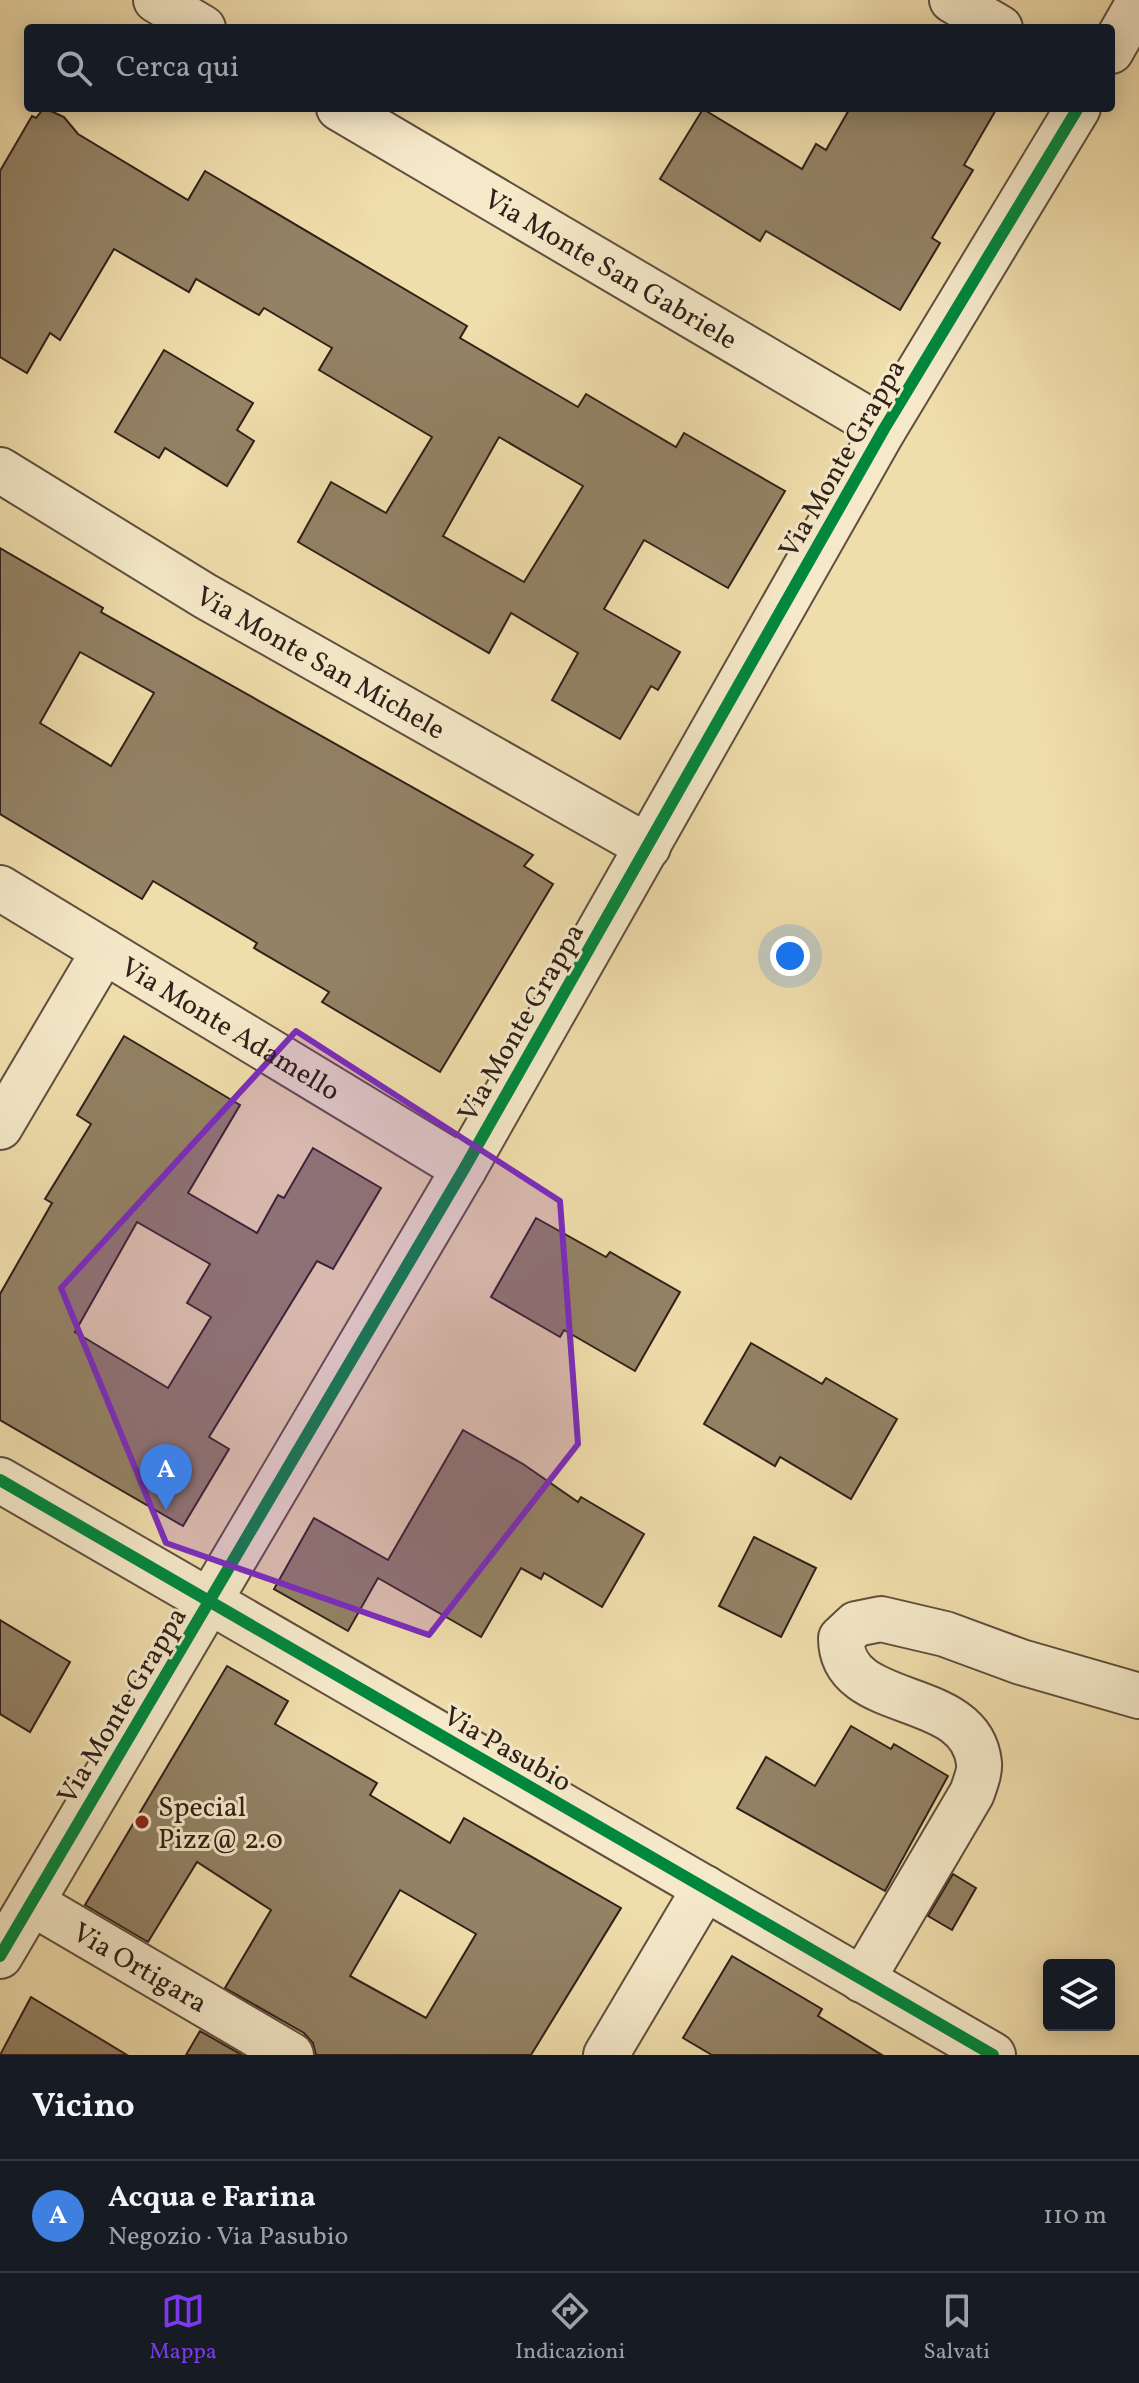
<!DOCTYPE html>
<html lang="it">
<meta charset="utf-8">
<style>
body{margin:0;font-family:Vollkorn,serif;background:#20242c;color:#f1f3f6}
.controls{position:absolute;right:24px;bottom:24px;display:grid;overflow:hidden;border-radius:8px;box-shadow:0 4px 20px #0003}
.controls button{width:72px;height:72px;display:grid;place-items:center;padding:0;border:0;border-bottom:2px solid #363941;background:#171b24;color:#f1f3f6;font:40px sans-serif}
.you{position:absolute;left:790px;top:956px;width:28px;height:28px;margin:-20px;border:6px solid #fff;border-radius:50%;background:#1a73e8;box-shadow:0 0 0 12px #1a73e833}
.badge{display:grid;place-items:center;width:52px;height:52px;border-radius:50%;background:#7c3aed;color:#fff;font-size:26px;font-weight:700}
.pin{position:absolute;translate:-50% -66px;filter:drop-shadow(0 2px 4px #0008)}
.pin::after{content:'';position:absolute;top:42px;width:28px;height:24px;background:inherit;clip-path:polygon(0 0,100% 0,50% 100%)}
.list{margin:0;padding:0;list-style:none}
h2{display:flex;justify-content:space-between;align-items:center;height:104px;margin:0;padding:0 32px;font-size:34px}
h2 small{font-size:26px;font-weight:400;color:#9ea1a6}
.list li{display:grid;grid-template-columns:52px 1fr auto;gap:24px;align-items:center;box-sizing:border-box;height:112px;padding:0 32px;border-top:2px solid #363941}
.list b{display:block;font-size:30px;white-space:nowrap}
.list p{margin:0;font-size:26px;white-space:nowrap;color:#9ea1a6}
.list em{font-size:26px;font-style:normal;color:#9ea1a6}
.icon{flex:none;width:44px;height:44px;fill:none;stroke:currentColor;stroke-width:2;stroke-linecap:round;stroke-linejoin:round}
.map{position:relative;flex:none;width:1139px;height:2055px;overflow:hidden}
.search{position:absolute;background:#171b24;box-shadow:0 4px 20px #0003;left:24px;right:24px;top:24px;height:88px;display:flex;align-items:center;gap:20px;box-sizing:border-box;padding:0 28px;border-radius:8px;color:#9ea1a6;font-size:30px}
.sheet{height:216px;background:#171b24}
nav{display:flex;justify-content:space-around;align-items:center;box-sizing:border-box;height:112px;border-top:2px solid #363941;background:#171b24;font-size:22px;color:#9ea1a6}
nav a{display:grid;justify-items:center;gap:4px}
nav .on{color:#7c3aed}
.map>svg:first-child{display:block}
.building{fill:#938265;stroke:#2f2019;stroke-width:2;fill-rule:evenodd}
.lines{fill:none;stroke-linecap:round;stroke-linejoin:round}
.minor-casing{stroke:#5f4f3e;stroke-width:48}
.minor{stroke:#f5e9c9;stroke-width:44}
.cycleway-casing{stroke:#f5e9c9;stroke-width:17}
.cycleway{stroke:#00873e;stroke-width:12}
.marked{fill:#7b2cbf;fill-opacity:0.2;stroke:#7b2cbf;stroke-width:6;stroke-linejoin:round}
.poi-dot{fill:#8f2418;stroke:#f5e9c9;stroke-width:3}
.labels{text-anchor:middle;stroke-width:6;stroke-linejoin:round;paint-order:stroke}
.street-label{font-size:28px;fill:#2f2019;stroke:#f5e9c9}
.poi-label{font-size:28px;fill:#2f2019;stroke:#f5e9c9;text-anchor:start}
</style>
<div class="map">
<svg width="1139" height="2055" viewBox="0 0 1139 2055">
<rect width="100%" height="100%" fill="#f0ddac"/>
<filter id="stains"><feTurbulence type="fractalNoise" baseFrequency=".0025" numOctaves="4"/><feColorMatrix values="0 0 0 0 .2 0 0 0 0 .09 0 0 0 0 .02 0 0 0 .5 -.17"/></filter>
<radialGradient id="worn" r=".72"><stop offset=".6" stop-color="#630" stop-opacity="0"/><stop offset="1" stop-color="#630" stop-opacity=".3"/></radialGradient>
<g class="building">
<path d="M44,108L64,117L78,134L188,200L205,171L467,326L460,338L578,407L586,394L676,447L684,433L785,491L728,588L644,540L604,609L680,652L658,690L651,686L620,739L552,700L578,653L511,613L489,653L298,542L331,482L386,513L432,437L319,370L332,348L264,308L259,315L196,279L189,292L114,249L60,340L50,333L27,373L0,357V171L32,116L36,118ZM499,437L583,486L524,582L443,536Z"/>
<polygon points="850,108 997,108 964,165 973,170 932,238 940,243 900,310 766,231 760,241 660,179 703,109 802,169 816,144 826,150"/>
<polygon points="164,350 253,403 237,430 254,441 227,486 165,448 159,458 115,432"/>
<path d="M0,548L103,608L101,612L533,855L524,866L553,884L440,1072L322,1002L329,992L254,948L257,943L153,881L142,899L0,814ZM80,652L154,693L111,766L40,723Z"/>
<path d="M124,1036L240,1105L188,1193L257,1233L278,1195L284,1198L313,1148L381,1188L333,1269L317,1261L209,1437L229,1449L183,1526L0,1420V1294L52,1203L45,1199L91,1124L77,1115ZM137,1222L210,1264L187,1303L211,1317L168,1388L75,1332Z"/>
<polygon points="536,1218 606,1257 610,1252 680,1292 635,1371 564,1330 560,1337 491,1297"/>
<polygon points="751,1343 822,1384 826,1378 897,1419 851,1499 780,1457 775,1466 704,1424"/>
<polygon points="463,1430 523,1464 578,1502 581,1497 644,1534 602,1607 544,1573 541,1579 521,1568 481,1637 378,1578 348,1631 274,1589 314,1518 388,1560"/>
<polygon points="754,1537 816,1568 781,1637 719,1606"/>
<polygon points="0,1620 70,1662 30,1732 0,1714"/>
<path d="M227,1666L288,1701L275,1724L377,1783L370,1795L450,1843L464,1818L621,1908L531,2055H316L313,2043L304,2033L225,1988L271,1910L197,1862L148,1942L85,1905ZM400,1890L476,1934L426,2018L350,1976Z"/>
<polygon points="851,1726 891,1749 894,1744 948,1776 885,1891 737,1808 766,1757 815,1786"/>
<polygon points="953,1874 976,1888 952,1930 928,1916"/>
<polygon points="732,1956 822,2009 818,2016 882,2055 712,2055 683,2038"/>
<polygon points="31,1997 127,2055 0,2055"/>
<polygon points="200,2031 242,2055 186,2055"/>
</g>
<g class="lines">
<defs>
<g id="minor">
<polyline points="156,0 203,28"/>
<polyline points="952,0 1000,28"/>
<polyline points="1111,51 1139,2"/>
<path id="s1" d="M339,108L884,429"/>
<path id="s2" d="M0,470L205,596L648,847"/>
<path id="s3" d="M0,888L464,1169"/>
<polyline points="0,1127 104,951"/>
<polyline points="0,1480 993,2055"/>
<path id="s4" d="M32,1903L291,2055"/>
<polyline points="0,1956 464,1169 884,429 1078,108"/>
<path d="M862,1980L972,1793C975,1784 980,1772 979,1763C971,1686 841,1714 841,1638L856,1624L881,1619L945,1634L1021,1662L1139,1696"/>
<polyline points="606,2055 705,1888"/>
</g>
</defs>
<use href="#minor" class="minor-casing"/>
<use href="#minor" class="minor"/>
<defs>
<g id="cycleway">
<polyline points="0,1480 993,2055"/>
<polyline points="0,1956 464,1169 884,429 1078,108"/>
</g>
</defs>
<use href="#cycleway" class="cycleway-casing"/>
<use href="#cycleway" class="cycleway"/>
</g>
<path class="marked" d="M296,1031L560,1201L578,1444L429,1635L166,1543L61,1288Z"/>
<circle class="poi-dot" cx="142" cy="1822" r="8"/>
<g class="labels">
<g class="street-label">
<text dy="10" stroke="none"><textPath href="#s1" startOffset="316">Via Monte San Gabriele</textPath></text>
<text transform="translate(841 458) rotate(-60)" y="10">Via Monte Grappa</text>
<text dy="10" stroke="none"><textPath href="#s2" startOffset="374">Via Monte San Michele</textPath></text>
<text transform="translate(520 1022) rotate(-60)" y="10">Via Monte Grappa</text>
<text dy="10" stroke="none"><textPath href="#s3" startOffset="270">Via Monte Adamello</textPath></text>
<text transform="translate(121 1705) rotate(-59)" y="10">Via Monte Grappa</text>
<text transform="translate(508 1748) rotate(30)" y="10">Via Pasubio</text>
<text dy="10" stroke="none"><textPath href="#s4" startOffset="126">Via Ortigara</textPath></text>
</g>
<g class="poi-label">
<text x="158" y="1816">Special<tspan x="158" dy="32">Pizz@ 2.0</tspan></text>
</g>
</g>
<rect width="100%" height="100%" filter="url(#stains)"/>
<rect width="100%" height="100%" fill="url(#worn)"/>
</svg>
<div class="controls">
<button><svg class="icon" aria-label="layers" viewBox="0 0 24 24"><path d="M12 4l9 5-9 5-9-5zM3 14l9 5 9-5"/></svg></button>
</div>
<div class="you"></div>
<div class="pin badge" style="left:166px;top:1510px;background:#3f7fe0">A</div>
<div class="search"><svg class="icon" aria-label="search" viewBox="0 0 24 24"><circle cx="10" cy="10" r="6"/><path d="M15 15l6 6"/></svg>Cerca qui</div>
</div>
<section class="sheet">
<h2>Vicino<small></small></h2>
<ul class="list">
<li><span class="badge" style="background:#3f7fe0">A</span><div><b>Acqua e Farina</b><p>Negozio · Via Pasubio</p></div><em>110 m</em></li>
</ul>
</section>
<nav>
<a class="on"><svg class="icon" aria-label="map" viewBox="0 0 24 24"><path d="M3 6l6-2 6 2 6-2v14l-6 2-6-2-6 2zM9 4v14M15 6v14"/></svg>Mappa</a>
<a><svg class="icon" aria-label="directions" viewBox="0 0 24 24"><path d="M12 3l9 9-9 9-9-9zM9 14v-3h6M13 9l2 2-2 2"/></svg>Indicazioni</a>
<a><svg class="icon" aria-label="saved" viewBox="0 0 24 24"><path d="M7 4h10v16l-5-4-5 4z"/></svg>Salvati</a>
</nav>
